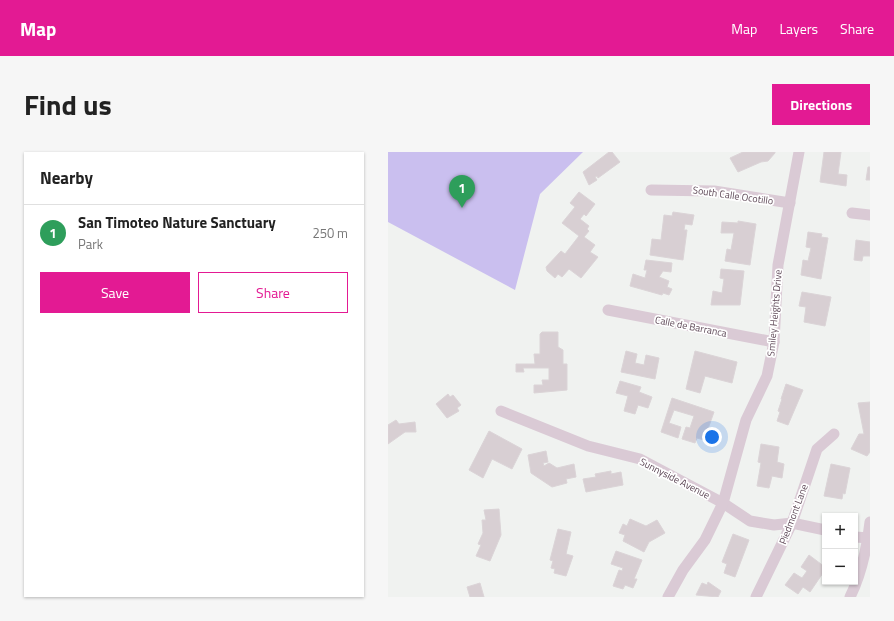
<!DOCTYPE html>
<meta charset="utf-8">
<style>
body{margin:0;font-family:"Titillium Web",sans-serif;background:#f6f6f6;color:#222}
.controls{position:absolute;right:12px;bottom:12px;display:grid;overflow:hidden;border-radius:0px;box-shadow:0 1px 3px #0004}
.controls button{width:36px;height:36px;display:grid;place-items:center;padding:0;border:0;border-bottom:1px solid #e0e0e0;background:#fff;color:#222;font:20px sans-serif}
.you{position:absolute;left:324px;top:285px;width:14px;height:14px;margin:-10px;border:3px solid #fff;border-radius:50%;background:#1a73e8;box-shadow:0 0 0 6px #1a73e833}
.badge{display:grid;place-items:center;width:26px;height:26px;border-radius:50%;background:#e31a93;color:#fff;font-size:13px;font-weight:700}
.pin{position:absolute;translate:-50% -33px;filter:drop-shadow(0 1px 2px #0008)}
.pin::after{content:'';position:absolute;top:21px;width:14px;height:12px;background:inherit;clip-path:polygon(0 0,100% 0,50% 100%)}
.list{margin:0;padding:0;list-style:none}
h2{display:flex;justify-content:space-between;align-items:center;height:52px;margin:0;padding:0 16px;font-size:17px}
h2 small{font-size:13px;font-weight:400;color:#767676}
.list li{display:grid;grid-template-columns:26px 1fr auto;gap:12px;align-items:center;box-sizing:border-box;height:56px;padding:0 16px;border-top:1px solid #e0e0e0}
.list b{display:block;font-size:15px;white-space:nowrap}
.list p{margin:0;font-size:13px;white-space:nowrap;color:#767676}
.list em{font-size:13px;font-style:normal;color:#767676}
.actions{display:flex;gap:8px;padding:12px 16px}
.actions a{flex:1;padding:9px 0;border:1px solid #e31a93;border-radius:0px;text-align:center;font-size:14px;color:#e31a93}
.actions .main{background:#e31a93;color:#fff}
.map{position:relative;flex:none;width:482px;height:445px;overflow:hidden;border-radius:0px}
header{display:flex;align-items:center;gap:24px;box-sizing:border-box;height:56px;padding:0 20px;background:#e31a93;color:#fff}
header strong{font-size:19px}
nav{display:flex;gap:22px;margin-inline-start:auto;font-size:14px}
.intro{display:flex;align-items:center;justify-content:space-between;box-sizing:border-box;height:96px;padding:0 24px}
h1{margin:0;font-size:28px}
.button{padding:10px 18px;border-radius:0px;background:#e31a93;color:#fff;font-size:14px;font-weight:700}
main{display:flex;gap:24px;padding:0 24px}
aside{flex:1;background:#fff;border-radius:0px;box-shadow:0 1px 3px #0004}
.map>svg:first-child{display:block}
.green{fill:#cabfef}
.building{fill:#d8cfd3;stroke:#dbd4d7}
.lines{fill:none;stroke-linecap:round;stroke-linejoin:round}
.minor{stroke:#dacad5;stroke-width:11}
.labels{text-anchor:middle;stroke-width:3.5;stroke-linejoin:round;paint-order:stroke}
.street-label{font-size:10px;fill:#5e4857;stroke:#fff}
</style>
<header>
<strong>Map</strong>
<nav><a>Map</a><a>Layers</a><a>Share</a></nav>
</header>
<div class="intro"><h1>Find us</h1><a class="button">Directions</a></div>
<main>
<aside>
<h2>Nearby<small></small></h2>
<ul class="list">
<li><span class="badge" style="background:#2e9e5b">1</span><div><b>San Timoteo Nature Sanctuary</b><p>Park</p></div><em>250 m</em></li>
</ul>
<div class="actions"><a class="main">Save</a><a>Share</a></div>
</aside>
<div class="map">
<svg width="482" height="445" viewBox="0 0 482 445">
<rect width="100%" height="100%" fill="#f0f2f0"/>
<polygon class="green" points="0,0 195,0 152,42 127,138 0,70"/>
<g class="building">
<polygon points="221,0 224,0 232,10 210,26 209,24 207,25 209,28 201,33 195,20"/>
<polygon points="355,0 387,0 387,1 380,9 373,10 350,20 342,6"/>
<polygon points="436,0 453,0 450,22 459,23 458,34 432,30"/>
<polygon points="480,15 482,15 482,28 478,28"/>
<polygon points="191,40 207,52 198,64 196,62 192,67 201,74 199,77 201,79 196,85 207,93 202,100 210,105 193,126 181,117 174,125 170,122 167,126 159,119 158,115 173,99 177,102 191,84 174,71 187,55 182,51"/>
<polygon points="285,60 306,63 304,73 297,72 296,78 299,78 295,108 262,103 264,87 273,88 276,63 284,64"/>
<polygon points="350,69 368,72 362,113 337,109 339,97 343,98 346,81 333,81 334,70 350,71"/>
<polygon points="420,80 434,82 433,85 440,86 433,127 413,123 415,108 420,109 423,96 418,95"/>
<polygon points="468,88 482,90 482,104 475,104 474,109 466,108"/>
<polygon points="258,108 284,111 283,120 275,119 271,125 281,129 279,135 284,137 281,143 275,141 274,143 242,134 245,122 257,126 259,118 256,118"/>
<polygon points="333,117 356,119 352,153 323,153 325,139 334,141 336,127 332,126"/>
<polygon points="414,140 443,145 437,174 416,170 418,155 411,154"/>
<polygon points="154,180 170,180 170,195 175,198 175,212 179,212 179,238 146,241 146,233 155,233 154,228 161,228 161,216 135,216 136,220 128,220 128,212 147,212 146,202 152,202 152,182"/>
<polygon points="238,199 249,202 247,211 256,213 258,203 271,206 267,227 233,220"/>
<polygon points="307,199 349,210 344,231 317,224 312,241 298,237"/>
<polygon points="232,229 253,235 251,240 264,245 260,256 250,253 247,262 236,259 240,244 228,241"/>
<polygon points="398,232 415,238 400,273 389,269 392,260 390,259 394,247 393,247"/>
<polygon points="60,242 62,245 65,243 73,253 69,256 71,259 59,266 48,252"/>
<polygon points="284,246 326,260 316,288 309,286 307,291 294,287 298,275 302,276 306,264 286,258 281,271 293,275 290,286 273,280"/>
<polygon points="482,250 482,300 479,304 463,297 471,282 476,282 470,251"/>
<polygon points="8,268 11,272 27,270 28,280 17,280 0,292 0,273"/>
<polygon points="101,279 134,297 124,317 104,307 95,326 81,318"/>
<polygon points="373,292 391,295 389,310 396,312 394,326 384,324 381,336 369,334 373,311 370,310"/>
<polygon points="158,299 160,310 155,311 156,314 161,311 169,316 186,312 188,325 178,327 179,331 164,335 143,321 140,303"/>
<polygon points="443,312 462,316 457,342 455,341 454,347 436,344"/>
<polygon points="223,319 223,322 233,320 235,333 198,340 195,327 208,325 207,322"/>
<polygon points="111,357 113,383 102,409 88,404 93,393 90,392 95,381 94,368 98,368 96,358"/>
<polygon points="242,367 258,374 269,368 277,381 261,390 256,400 235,389 237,383 231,381 235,372 239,374"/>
<polygon points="170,377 183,380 178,402 185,404 178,424 166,421 167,417 163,416 165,409 162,408"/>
<polygon points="345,382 361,388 347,425 336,421 339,412 334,410"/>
<polygon points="228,399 254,408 246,427 249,427 245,436 237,433 235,437 225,434 231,418 234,419 235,416 223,412"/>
<polygon points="421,403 437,415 437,418 422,440 415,435 410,442 397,433 406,421 414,426 419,419 413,415"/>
<polygon points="320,430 333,439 330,445 308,443 314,431 319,433"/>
<polygon points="92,431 96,445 82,445 79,435"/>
</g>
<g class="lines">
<g class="minor">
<polyline points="263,38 326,39 402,51"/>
<polyline points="464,61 482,63"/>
<polyline points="220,158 386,190"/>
<polyline points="113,259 200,294 252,307 335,351 362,369 386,373 404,371 437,378"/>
<polyline points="467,385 482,386"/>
<polyline points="280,445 295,418 317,388 335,351 358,268 379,224 386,190 390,113 411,0"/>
<polyline points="368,445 404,371 429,297 446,282"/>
<path d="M462,445C473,423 479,395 482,370"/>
</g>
</g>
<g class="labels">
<g class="street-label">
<text transform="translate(345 43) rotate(8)" y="4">South Calle Ocotillo</text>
<text transform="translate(386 161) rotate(-85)" y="4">Smiley Heights Drive</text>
<text transform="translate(303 174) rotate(11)" y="4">Calle de Barranca</text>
<text transform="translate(287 326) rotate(27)" y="4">Sunnyside Avenue</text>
<text transform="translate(405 362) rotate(-69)" y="4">Piedmont Lane</text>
</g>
</g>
</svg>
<div class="controls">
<button>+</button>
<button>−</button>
</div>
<div class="you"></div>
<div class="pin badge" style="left:74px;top:56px;background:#2e9e5b">1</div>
</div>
</main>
